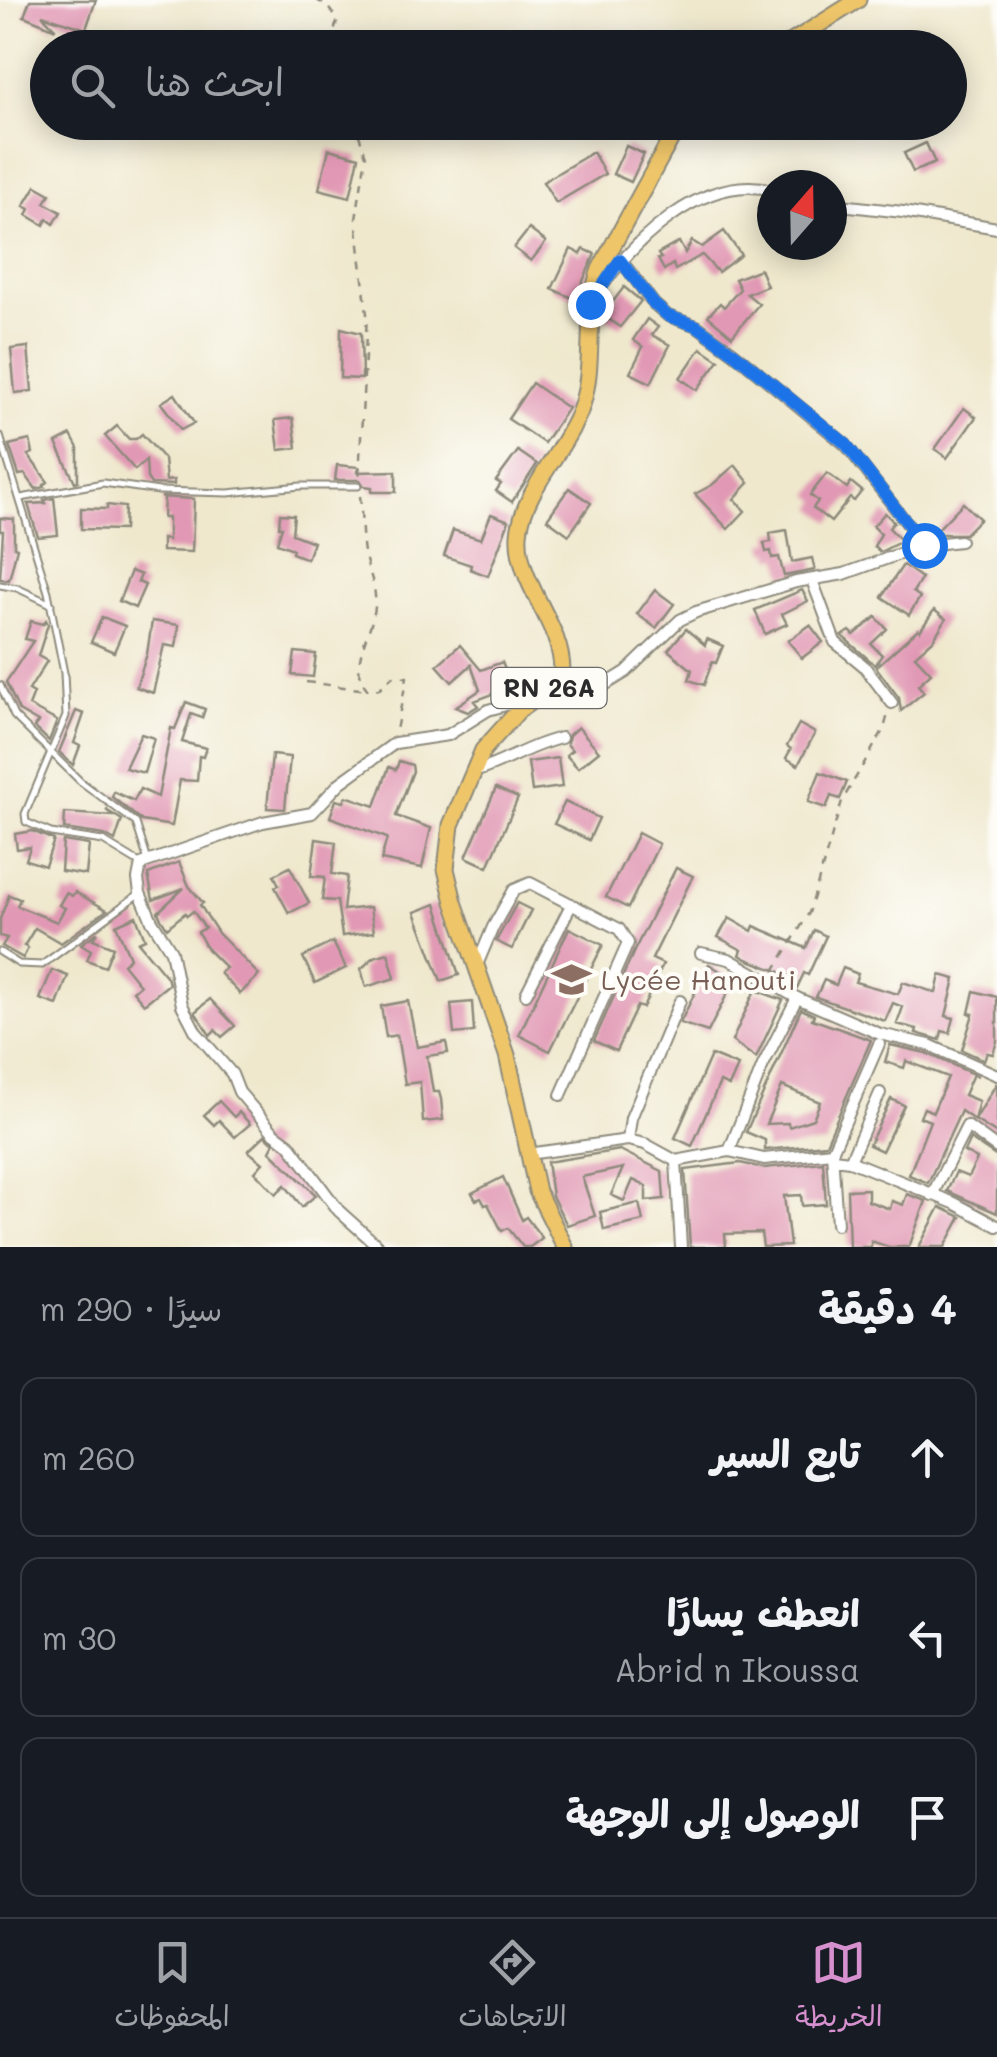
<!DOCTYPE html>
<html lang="ar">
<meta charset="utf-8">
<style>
body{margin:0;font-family:Mali,"Playpen Sans Arabic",sans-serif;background:#20242c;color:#f1f3f6;direction:rtl}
.compass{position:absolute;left:757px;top:170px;width:90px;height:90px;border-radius:50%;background:#171b24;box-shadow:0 5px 25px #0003;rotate:20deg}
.stop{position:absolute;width:30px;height:30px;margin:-22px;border:8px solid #1a73e8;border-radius:50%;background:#fff}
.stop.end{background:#1a73e8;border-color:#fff;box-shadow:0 2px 10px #0008}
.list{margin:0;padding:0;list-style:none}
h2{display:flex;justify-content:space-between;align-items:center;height:130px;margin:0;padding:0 40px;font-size:42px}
h2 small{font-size:32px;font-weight:400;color:#9ea1a6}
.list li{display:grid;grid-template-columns:65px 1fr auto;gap:30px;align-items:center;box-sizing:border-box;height:160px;margin:0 20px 20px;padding:0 20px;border:2px solid #363941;border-radius:20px}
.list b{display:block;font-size:38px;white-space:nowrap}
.list p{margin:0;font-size:32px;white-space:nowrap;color:#9ea1a6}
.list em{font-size:32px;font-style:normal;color:#9ea1a6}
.icon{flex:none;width:55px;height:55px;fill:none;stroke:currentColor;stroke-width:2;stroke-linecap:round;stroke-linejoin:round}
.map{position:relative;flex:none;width:997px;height:1247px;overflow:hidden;direction:ltr}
.search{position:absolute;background:#171b24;box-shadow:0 5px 25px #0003;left:30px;right:30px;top:30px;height:110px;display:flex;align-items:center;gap:25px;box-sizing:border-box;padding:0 35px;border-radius:55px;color:#9ea1a6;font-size:38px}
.sheet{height:670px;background:#171b24}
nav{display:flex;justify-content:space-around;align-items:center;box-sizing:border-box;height:140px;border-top:2px solid #363941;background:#171b24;font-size:28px;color:#9ea1a6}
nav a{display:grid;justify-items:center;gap:5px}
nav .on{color:#d690ce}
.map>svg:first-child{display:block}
.building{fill:#e198b4;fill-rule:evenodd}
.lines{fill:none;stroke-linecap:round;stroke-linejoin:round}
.service-casing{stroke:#8d8a7c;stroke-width:9}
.minor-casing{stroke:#8d8a7c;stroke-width:14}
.primary-casing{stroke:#8d8a7c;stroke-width:19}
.path{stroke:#8d8a7c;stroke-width:2.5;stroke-dasharray:8 8;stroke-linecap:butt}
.service{stroke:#fff;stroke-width:5}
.minor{stroke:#fff;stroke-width:10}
.primary{stroke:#eec569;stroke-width:15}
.route{stroke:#1a73e8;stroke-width:12}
.labels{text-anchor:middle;stroke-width:8;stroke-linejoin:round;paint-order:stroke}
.shield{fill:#fdfcf7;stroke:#6a6a68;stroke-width:2.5}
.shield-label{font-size:25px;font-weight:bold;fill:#2b2b2b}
.education-label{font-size:28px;fill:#785e54;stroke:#fdfcf7;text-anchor:start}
</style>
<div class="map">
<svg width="997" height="1247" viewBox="0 0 997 1247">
<rect width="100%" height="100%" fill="#fdfcf7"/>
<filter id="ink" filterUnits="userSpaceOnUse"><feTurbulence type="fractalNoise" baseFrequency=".01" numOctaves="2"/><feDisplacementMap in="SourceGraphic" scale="20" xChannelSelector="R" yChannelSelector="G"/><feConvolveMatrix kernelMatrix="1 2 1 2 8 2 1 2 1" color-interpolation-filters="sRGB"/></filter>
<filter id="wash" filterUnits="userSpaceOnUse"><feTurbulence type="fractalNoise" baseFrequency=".0048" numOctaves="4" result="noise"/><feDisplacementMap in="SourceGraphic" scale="40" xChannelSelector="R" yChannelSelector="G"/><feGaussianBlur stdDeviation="2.25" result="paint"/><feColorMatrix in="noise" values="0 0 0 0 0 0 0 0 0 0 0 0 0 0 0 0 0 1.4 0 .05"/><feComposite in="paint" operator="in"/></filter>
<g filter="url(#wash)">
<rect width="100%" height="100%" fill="#efe8cd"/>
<g id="blocks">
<g class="building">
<polygon points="30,0 96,0 86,29 42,15 56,29 24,16"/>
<polygon points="926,143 935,163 913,172 904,153"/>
<polygon points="626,146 644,154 631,182 613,174"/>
<polygon points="329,149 359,157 350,197 319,189"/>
<polygon points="593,152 605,174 556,203 543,182"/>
<polygon points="36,186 50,194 45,203 61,212 54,224 47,219 44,225 27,215 30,209 24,206"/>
<polygon points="529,229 546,242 531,261 514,248"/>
<polygon points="724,231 741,255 718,272 702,255 675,270 673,264 664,270 658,259 661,258 658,254 679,242 685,253 692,241 702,247"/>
<polygon points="571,249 581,254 584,249 595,254 575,299 552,289"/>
<polygon points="760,269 767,286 747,294 759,304 732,336 708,316 720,303 724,307 740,289 735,279"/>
<polygon points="624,287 641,301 620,327 603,315"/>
<polygon points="647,319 658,327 652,335 670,345 651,383 630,373 643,347 633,340"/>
<polygon points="341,328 361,333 362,379 340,378"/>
<polygon points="28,347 32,391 15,393 11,349"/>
<polygon points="701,348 719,360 697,390 680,378"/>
<polygon points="532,383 568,408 544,443 508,419"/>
<polygon points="175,394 194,423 181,430 161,403"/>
<polygon points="964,408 976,417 947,458 935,449"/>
<polygon points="293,418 297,448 279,450 275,420"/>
<polygon points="117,426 129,439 136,439 142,434 164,459 166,481 174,480 174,485 151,484 147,478 146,460 135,470 105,436"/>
<polygon points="71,435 78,448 78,481 75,482 56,443"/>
<polygon points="30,440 33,453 28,455 48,482 44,485 45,487 36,489 25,474 19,475 9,445"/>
<polygon points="518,451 537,464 512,502 496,491 501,484 496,481"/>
<polygon points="337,465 359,467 358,472 396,471 396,492 372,492 372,487 364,486 360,480 335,480"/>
<polygon points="735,465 749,483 734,499 745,511 728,529 695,494 712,485"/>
<polygon points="827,473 847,488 851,482 862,491 854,501 850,498 831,522 813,508 818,501 810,495"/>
<polygon points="569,488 591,503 569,535 547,519"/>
<polygon points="161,497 194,499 192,552 162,551 162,539 168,540 168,518 163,518 164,498"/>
<polygon points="54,498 58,535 38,537 28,504 46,503 44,500"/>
<polygon points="963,503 980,519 965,534 942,534 937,530"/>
<polygon points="107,505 125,507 124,530 81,529 81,508 107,509"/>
<polygon points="885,513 894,522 889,528 902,541 880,552 874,546 881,534 873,526"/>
<polygon points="280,514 294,515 292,534 313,542 307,559 292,553 293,549 277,543 282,527 279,527"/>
<polygon points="491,514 509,521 488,576 470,569 471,565 444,556 453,530 481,539"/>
<polygon points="0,518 14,519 14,547 17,548 9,580 0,579 3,531 0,531"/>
<polygon points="787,530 792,562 812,558 815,570 784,576 779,557 772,558 771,551 766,552 764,543 771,542 770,533"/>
<polygon points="903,565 922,578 913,592 920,597 909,615 882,597"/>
<polygon points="131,571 141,575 138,582 145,585 135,608 119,601"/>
<polygon points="655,590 674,604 656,628 637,614"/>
<polygon points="802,590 808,601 782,614 787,624 765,634 755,610"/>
<polygon points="934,610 946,619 933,640 915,656 931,673 918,685 924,692 901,711 899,698 876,667 918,629 920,631"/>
<polygon points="102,617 125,626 114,652 91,642"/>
<polygon points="876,617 887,629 871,644 882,655 875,665 842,636 850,631 854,635"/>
<polygon points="46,620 48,624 38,656 47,661 29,690 34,693 29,706 57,721 49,741 34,727 38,722 19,711 6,682 33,641 25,639 31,621 43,624"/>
<polygon points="152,621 179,625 176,647 164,645 153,693 136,687 147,654"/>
<polygon points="810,625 823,642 802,658 788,641"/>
<polygon points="686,629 705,645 707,639 723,646 716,663 712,662 704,685 689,680 692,670 668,650"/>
<polygon points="460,645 481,670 502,662 512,687 474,701 478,706 468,712 455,707 480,690 471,665 452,682 437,665"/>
<polygon points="295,652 316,654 313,677 292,675"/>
<polygon points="186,702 205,709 202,718 191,714 182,742 206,748 203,757 199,756 197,781 180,780 172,826 142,821 112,797 114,792 134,801 140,789 158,797 171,728 175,729"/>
<polygon points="76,711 84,714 74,743 80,746 73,765 59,752"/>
<polygon points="799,724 815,733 798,765 786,758 791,749 787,746"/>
<polygon points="578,727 599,751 578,768 566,755 572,750 567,744 569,735"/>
<polygon points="141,734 154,738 144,773 125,768"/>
<polygon points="272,755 290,757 285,809 267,808"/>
<polygon points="558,758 562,787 532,791 528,762"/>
<polygon points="399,761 412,765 413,771 396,816 431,828 422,868 381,860 387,838 330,817 336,800 344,802 346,796 375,806 389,767 396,770"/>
<polygon points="820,772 847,782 840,799 831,796 826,808 808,802"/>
<polygon points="496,788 518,798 488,867 466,857"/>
<polygon points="565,802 599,818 589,840 554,824"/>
<polygon points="106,810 122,820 115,841 104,835 64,829 65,813 114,816"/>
<polygon points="32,831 54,840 45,866 26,860 30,847 17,849 15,834"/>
<polygon points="638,833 659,844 628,908 606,897"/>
<polygon points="316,839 336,842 332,874 347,876 343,910 370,907 374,932 342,936 337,901 322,900 325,877 311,876"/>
<polygon points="63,841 89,845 86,875 61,871"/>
<polygon points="179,862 189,886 203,903 200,905 218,933 259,975 240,994 220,973 226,968 207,949 198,932 205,928 193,911 187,916 185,913 167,928 160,917 158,912 184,888 153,900 148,874"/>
<polygon points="290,867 309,903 289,913 275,887 279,885 274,875"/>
<polygon points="676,868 693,876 652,959 663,964 643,1008 637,1006 616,1051 594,1041 634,951"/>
<polygon points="75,892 107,910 61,943 35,928 24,946 28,948 23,958 2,946 7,938 0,936 0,919 9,895 20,899 17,906 57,922 65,908 59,905 66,893 72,896"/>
<polygon points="517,903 531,910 512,949 496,941"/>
<polygon points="436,904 459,975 441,981 415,912"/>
<polygon points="136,916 145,939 138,942 167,977 169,984 144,1004 133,991 140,985 123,964 130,958 116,925"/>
<polygon points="729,918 752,931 754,926 806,948 814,930 826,936 808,975 804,973 797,988 787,982 790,976 747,959 740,955 742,950 718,937"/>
<polygon points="569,928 603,945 550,1051 519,1035"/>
<polygon points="98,932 93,939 113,947 105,967 87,960 91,950 81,944"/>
<polygon points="333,942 346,968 315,983 303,957"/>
<polygon points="388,953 395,978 366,987 361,969 374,957"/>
<polygon points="709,964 734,980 708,1032 680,1023"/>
<polygon points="843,968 858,974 855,982 898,994 903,982 936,993 940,975 955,979 946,1016 954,1018 950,1033 942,1031 940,1040 916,1033 917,1029 897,1024 903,1007 893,1003 885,1021 816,997 824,980 836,985"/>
<polygon points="52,970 68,976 57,1005 40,999"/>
<polygon points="755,990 783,1000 756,1058 732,1041"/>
<polygon points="974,991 997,997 997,1041 993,1054 987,1053 984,1060 962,1050 973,1014 969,1013"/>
<polygon points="210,999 235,1026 222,1037 215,1030 210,1035 195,1012"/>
<polygon points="408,1001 417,1047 446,1042 448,1053 427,1056 433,1092 439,1092 441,1099 443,1120 423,1122 420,1082 405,1084 397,1035 386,1037 381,1006"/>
<polygon points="472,1002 474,1032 454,1034 451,1004"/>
<path d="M801,1009L814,1015L812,1019L871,1040L826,1144L765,1150V1140L746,1132ZM782,1086L820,1102L813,1119L789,1127L788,1123L766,1124Z"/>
<polygon points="890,1045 926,1053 978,1076 973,1074 964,1095 979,1101 974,1120 961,1111 928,1183 909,1175 930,1121 920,1117 924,1108 933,1112 948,1077 906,1061 904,1068 885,1062"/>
<polygon points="711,1055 738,1066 729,1086 720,1082 692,1146 675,1138"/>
<polygon points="996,1084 997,1084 997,1134 975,1120"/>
<polygon points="891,1099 904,1105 882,1151 869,1145"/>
<polygon points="219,1101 234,1117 239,1112 250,1124 235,1137 219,1120 214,1125 204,1115"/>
<polygon points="265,1135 274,1143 270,1151 316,1195 302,1207 285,1185 276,1194 255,1172 263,1163 248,1151"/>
<polygon points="970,1139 997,1157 997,1213 947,1191 956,1172 968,1177 977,1159 964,1152"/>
<polygon points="620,1150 662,1171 664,1199 646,1201 646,1186 633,1180 624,1201 611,1195 623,1168 582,1177 595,1216 567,1225 552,1196 547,1162"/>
<polygon points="823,1162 826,1204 802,1206 801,1195 784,1196 790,1246 763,1247 761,1233 725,1234 726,1247 690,1247 685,1170 740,1163 764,1168"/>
<polygon points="503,1177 522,1220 526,1217 542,1238 530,1247 523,1247 508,1228 502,1231 488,1204 485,1205 481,1198 476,1200 472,1193"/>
<polygon points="868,1189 868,1201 890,1209 892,1201 903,1205 907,1194 926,1201 909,1247 889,1247 871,1241 871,1247 849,1247 847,1190"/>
<polygon points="639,1203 643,1221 604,1230 600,1212"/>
<polygon points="940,1207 961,1217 945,1247 919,1247"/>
</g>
</g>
</g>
<g filter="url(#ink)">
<use href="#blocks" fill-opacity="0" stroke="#8d8a7c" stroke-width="2.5"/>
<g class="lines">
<defs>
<g id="service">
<polyline points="0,436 48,592 64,673 66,716 25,814 26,822 51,833 103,841 141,864"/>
<polyline points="21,498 103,483 159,491 228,493 301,486 358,486"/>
<polyline points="0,585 17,588 51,604"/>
<polyline points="0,685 14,716 80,781 136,823 148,861"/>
<polyline points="0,952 19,964 42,965 140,893"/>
</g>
<g id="minor">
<polyline points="832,204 903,212 997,228"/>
<polyline points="620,259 654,304 668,316 697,326 734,353 846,445 924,545"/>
<path d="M596,294C632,243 702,172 772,190"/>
<polyline points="812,580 835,642 864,666 892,703"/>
<polyline points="547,690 563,693 600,688 626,672 680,620 696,612 796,582 844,574 924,545 960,541"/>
<path d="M474,772C505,763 529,745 561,738"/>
<polyline points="701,953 729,959 797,998 880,1034 929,1045 997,1075"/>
<polyline points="477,965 493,927 514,890 530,883 619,929 628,943 561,1095"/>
<polyline points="526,994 571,905"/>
<polyline points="628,1140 631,1118 680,1001"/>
<polyline points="729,1151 764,1159 832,1152"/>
<polyline points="528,1154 628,1140 645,1144 676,1161 681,1247"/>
<polyline points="833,1159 850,1161 954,1203 997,1226"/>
<polyline points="676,1161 729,1151 763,1065 797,998"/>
<polyline points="850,1161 880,1093"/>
<polyline points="932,1195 967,1126 997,1148"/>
<polyline points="837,1224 832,1152 879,1044"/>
<polyline points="379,1247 339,1211 289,1144 274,1133 239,1092 232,1074 196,1032 182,1005 171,951 152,921 140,893 138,879 141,864 263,822 312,813 340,783 395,743 448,735 488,710 530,698"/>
</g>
<g id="primary">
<polyline points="782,48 858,0"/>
<path d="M565,1247L537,1191L507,1055L454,902L446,869L451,825L483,750L519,710L547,690L562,671C562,622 516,584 519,534C522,493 565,450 580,411C597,365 583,315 600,269L680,122"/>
</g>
</defs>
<use href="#service" class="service-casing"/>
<use href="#minor" class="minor-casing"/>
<use href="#primary" class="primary-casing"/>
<g class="path">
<polyline points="316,0 326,5 338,20 327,48"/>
<polyline points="348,122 358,132 366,156 356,219 367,314 359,478"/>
<path d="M360,496C362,514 361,534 364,552C368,572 377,586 375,607C372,635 346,665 368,690L379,689L393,676L407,677L396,730"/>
<polyline points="306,682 367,690"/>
<polyline points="774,971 809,913 842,801 884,729 889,710"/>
</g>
<use href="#service" class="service"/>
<use href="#minor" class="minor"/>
<use href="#primary" class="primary"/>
</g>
</g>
<g class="lines" filter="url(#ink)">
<polyline class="route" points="590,304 620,260 654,304 668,316 697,326 734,353 846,444 924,545"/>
</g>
<defs>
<symbol id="school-bare" viewBox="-9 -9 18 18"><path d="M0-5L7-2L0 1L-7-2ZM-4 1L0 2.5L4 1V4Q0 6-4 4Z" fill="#8d6e63" stroke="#fdfcf7" stroke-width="2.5" paint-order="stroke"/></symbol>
</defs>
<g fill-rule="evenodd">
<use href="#school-bare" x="544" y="952" width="55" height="55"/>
</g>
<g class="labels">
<rect class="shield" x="491.5" y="668" width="115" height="40" rx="8"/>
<g class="shield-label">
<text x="549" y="697">RN 26A</text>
</g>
<g class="education-label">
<text x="601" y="990">Lycée Hanouti</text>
</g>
</g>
</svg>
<svg class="compass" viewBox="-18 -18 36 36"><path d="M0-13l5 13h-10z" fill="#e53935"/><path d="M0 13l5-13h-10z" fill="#9ea1a6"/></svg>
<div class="stop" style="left:924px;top:545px"></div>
<div class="stop end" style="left:590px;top:304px"></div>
<div class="search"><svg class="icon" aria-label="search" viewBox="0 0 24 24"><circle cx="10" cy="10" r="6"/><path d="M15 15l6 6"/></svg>ابحث هنا</div>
</div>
<section class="sheet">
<h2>4 دقيقة<small>سيرًا · 290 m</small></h2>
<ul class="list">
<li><svg class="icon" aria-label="ahead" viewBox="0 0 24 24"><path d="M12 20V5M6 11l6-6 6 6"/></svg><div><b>تابع السير</b></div><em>260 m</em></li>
<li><svg class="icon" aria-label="left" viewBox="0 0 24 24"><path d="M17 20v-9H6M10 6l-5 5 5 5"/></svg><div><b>انعطف يسارًا</b><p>Abrid n Ikoussa</p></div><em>30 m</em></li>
<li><svg class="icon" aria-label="arrive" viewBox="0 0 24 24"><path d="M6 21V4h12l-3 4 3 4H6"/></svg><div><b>الوصول إلى الوجهة</b></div></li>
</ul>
</section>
<nav>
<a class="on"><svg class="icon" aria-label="map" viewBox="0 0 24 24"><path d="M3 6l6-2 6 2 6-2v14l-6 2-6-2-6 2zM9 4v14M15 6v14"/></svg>الخريطة</a>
<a><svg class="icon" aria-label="directions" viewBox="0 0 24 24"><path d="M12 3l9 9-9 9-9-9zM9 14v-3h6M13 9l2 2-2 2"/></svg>الاتجاهات</a>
<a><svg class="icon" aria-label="saved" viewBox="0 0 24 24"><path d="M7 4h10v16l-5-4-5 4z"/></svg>المحفوظات</a>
</nav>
